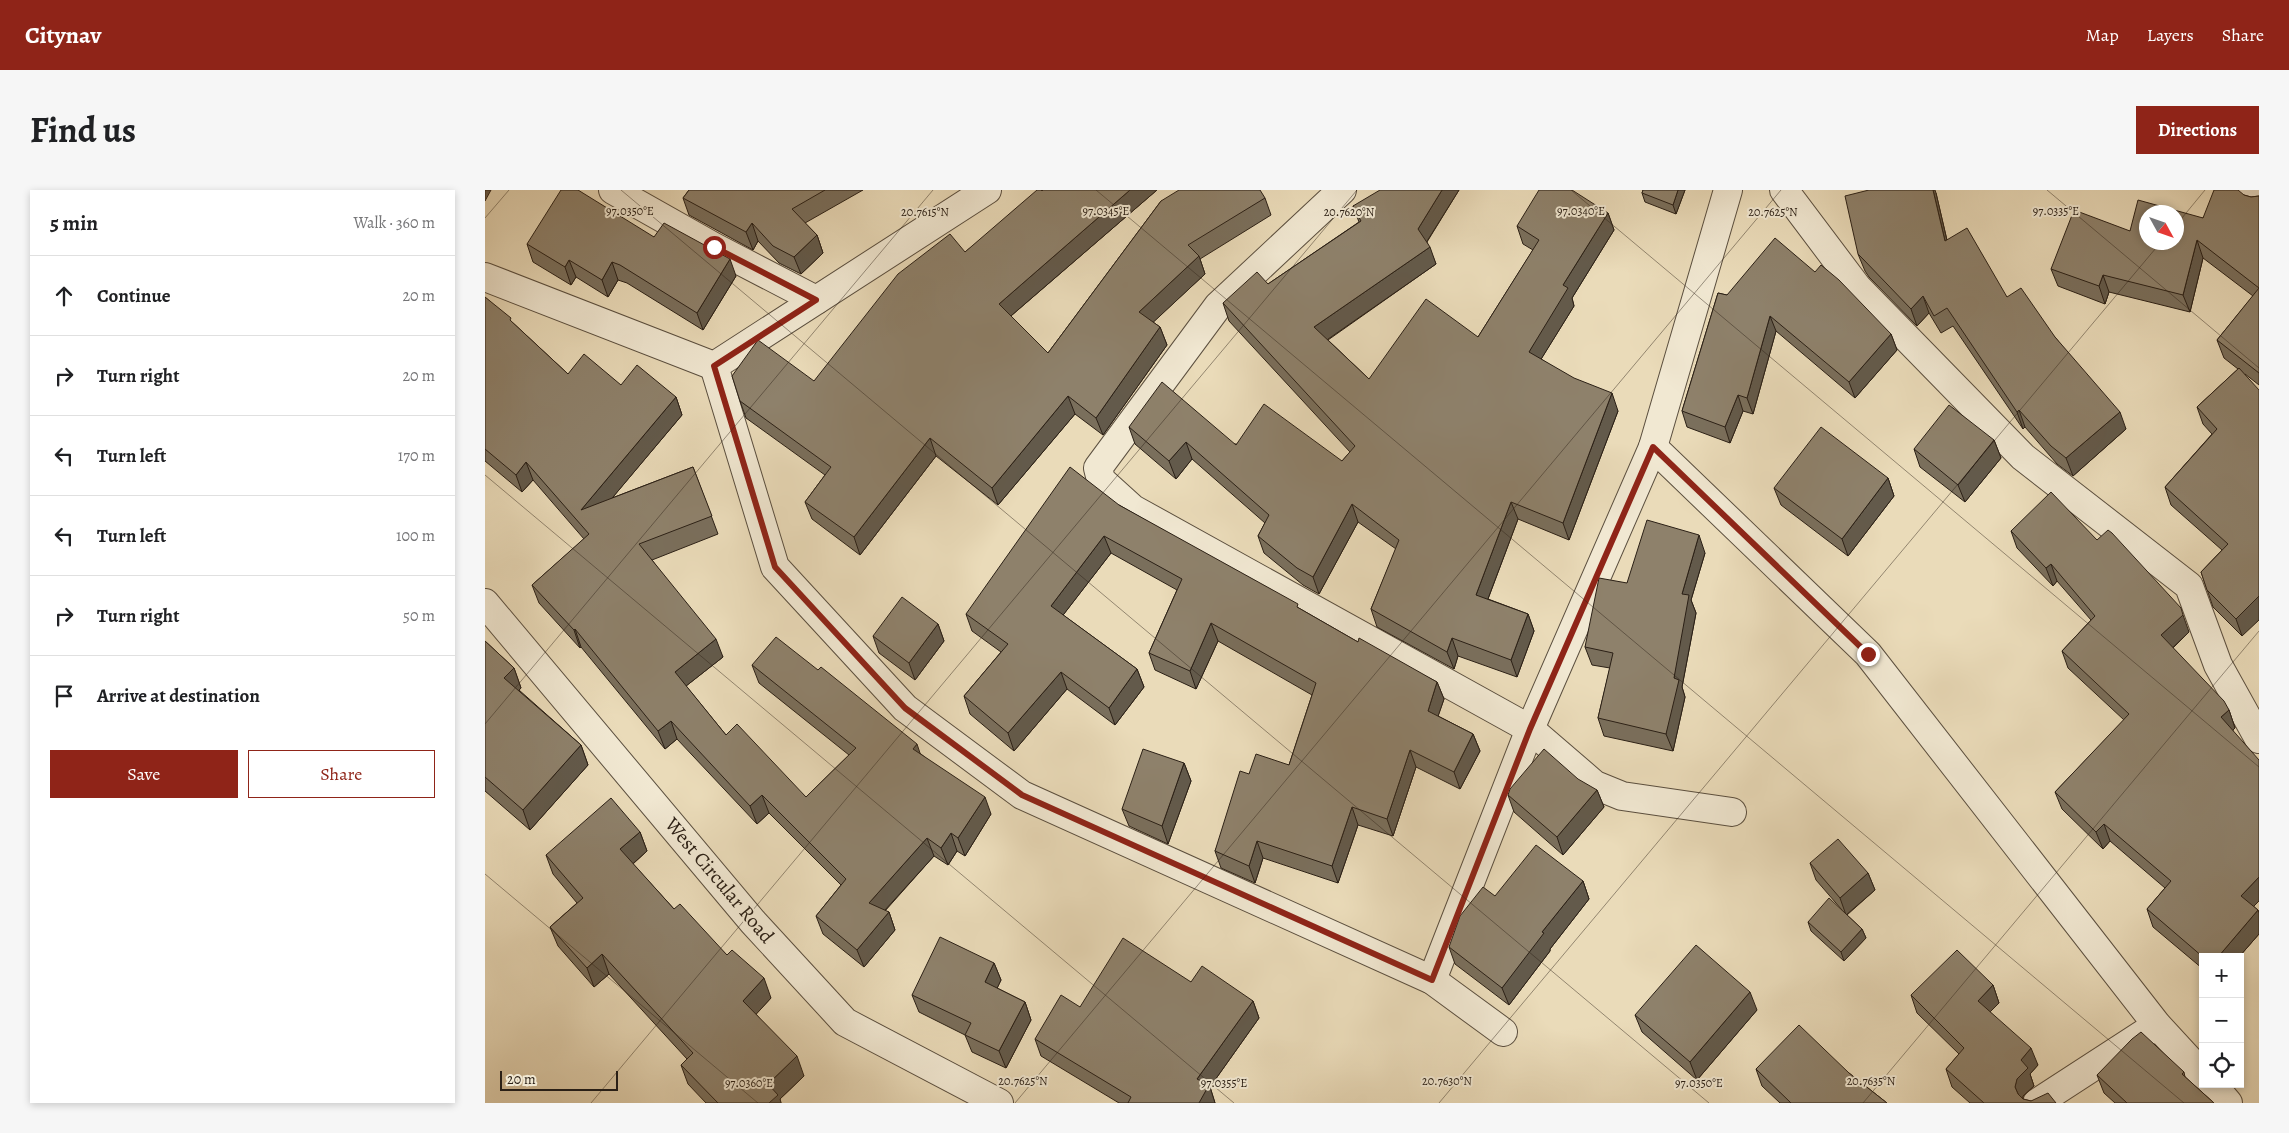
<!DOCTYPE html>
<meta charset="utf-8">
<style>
body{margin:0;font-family:Alegreya,serif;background:#f6f6f6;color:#202124}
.controls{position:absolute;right:15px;bottom:15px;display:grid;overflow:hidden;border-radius:0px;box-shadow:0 2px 8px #0003}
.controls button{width:45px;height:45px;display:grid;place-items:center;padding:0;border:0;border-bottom:1px solid #e0e0e0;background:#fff;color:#202124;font:25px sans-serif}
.compass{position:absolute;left:1654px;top:15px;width:45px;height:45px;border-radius:50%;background:#fff;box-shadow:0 2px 8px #0003;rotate:130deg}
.scale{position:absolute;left:15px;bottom:12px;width:118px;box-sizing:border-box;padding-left:5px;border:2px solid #2b2016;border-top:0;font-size:14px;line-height:18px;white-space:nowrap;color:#2b2016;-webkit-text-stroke:4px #f1e8d2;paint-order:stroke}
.stop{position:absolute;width:15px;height:15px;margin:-11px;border:4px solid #8f2418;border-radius:50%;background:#fff}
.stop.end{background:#8f2418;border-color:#fff;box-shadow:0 1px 5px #0008}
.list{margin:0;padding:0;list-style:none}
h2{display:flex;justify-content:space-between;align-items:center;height:65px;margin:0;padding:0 20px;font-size:21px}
h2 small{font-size:16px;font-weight:400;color:#757577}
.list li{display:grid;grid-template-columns:32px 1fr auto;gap:15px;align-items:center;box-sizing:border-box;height:80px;padding:0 20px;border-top:1px solid #e0e0e0}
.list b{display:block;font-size:19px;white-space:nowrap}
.list em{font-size:16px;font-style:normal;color:#757577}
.actions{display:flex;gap:10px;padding:15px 20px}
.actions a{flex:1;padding:11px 0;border:1px solid #8f2418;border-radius:0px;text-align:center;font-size:18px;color:#8f2418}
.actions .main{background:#8f2418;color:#fff}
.icon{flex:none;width:28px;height:28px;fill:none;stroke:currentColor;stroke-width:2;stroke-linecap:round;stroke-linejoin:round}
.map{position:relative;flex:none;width:1774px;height:913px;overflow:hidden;border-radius:0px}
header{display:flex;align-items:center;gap:30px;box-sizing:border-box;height:70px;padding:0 25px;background:#8f2418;color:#fff}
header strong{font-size:24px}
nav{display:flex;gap:28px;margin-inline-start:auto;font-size:18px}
.intro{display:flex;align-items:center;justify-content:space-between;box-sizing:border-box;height:120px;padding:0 30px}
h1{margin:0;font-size:35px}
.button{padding:12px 22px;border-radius:0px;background:#8f2418;color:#fff;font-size:18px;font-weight:700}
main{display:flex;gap:30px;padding:0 30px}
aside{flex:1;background:#fff;border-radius:0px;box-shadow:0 2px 8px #0003}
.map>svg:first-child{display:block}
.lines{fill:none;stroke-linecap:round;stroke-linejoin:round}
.minor-casing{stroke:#5b4f3f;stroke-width:30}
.minor{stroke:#f1e8d2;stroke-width:28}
.wall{fill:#7a6f5c;stroke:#2b2016}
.shaded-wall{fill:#635a4b;stroke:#2b2016}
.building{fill:#8e816b;stroke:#2b2016;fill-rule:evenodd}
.route{stroke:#8f2418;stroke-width:6}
.ticks{fill:none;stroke:#2b2016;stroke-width:1;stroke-opacity:0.45}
.labels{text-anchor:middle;stroke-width:4;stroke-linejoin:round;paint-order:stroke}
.street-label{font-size:20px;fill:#2b2016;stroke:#f1e8d2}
.ticks-label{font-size:12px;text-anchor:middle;fill:#2b2016;stroke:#f1e8d2;stroke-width:4;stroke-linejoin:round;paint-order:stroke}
</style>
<header>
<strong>Citynav</strong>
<nav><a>Map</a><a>Layers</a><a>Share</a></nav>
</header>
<div class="intro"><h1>Find us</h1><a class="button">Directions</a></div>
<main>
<aside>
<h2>5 min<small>Walk · 360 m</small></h2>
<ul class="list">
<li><svg class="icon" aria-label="ahead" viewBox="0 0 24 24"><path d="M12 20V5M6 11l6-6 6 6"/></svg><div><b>Continue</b></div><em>20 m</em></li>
<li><svg class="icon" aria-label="right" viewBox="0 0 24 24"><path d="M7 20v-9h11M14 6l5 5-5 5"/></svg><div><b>Turn right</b></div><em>20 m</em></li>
<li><svg class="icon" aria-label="left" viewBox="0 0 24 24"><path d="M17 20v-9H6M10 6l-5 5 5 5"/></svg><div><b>Turn left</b></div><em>170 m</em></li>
<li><svg class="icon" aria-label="left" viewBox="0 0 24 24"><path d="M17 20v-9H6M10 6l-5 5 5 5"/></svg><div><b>Turn left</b></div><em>100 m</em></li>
<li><svg class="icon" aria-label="right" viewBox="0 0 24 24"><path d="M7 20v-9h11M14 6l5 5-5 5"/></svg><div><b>Turn right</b></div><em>50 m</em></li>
<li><svg class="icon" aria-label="arrive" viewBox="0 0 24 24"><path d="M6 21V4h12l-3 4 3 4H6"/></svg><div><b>Arrive at destination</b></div></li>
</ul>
<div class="actions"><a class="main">Save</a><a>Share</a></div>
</aside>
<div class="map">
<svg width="1774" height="913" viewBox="0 0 1774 913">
<rect width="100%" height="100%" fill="#eadbb9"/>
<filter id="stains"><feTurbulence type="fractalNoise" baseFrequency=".004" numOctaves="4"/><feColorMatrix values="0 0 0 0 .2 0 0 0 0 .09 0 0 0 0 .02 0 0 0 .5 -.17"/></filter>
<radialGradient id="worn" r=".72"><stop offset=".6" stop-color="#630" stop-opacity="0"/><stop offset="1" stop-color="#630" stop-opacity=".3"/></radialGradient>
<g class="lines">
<defs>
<g id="minor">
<polyline points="128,0 229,57 331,110"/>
<polyline points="857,0 733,116 613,278 616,290 648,319 1045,539 1110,595 1137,606 1247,622"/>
<polyline points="1299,0 1372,97 1538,267 1704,396 1733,475 1774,549"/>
<polyline points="1760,0 1774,9"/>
<polyline points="0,87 229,176 502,0"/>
<polyline points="229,176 290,377 420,518 537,605 947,790 1018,842"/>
<polyline points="1168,257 1383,464 1672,835 1718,885"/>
<polyline points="0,413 268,732 360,832 514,913"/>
<polyline points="947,790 1045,539 1168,257 1243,0"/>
<polyline points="1727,894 1743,913"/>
<polyline points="1552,913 1669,837"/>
</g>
</defs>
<use href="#minor" class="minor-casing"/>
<use href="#minor" class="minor"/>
</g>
<g class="wall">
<polygon points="204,0 378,0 320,33 332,45 338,63 316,84 294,73 273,51 268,60 204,25 198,8"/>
<polygon points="558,0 672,0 526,126 563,163 676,11 780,8 786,25 715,69 720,84 668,132 675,137 682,155 618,245 590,224 513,315 451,266 375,365 327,329 320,312 340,285 261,228 255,211 329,191 480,62"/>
<polygon points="974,0 942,52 951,74 843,150 884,189 993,147 1048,60 1038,54 1032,36 1123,23 1129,40 1087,108 1089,116 1056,169 1133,221 1084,350 1033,329 1003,409 1043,424 1049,441 1032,487 973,466 969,479 892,437 886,419 911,359 873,332 834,404 818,395 779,363 773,346 780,333 707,269 691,289 650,254 644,237 857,271 865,262 744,131 738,113 783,94 874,32 868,16"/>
<polygon points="1158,0 1200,0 1191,24 1160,12 1157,3"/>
<polygon points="1451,3 1462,50 1522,107 1570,147 1641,239 1588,286 1572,274 1540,237 1538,239 1468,136 1456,143 1444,123 1432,136 1384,87 1380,81 1373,64"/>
<polygon points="1759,5 1766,7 1774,6 1774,195 1760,184 1757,446 1728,417 1716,382 1737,360 1686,315 1680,297 1727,244 1718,234 1712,217 1753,179 1739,168 1732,150 1768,106 1718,68 1705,122 1624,102 1620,114 1573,96 1566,79 1645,41 1718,28"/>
<polygon points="169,47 251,86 218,140 142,93 133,90 123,107 91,87 86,95 48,72 42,54"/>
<polygon points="1233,103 1406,144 1412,160 1370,208 1291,141 1268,224 1258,221 1245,253 1202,237 1197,221"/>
<polygon points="0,107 83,184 191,207 197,225 127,308 208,277 233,344 167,370 238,467 201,496 241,545 321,607 364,565 274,493 267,475 436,564 506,624 480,666 472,661 463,675 449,666 400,721 404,722 410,740 379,777 338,744 331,726 356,695 284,623 272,634 192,549 180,559 96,457 95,458 54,413 47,395 99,349 48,290 37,302 0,271"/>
<polygon points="1509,250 1516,268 1480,312 1435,277 1429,259"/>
<polygon points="1403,288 1409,306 1363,366 1296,315 1289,298"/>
<polygon points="634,315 873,452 952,492 959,509 953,526 988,544 995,561 975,599 931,577 908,646 873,635 853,693 778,668 770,693 736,678 730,661 764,584 804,575 827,505 733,451 711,499 670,480 664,463 692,400 626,363 578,425 652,479 659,497 630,535 582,499 529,561 485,524 479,506 516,462 487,441 481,424"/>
<polygon points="1526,341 1612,350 1704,442 1688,458 1744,520 1750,538 1748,540 1769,717 1773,720 1774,723 1774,744 1754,767 1718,767 1718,779 1668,737 1662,719 1680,698 1625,651 1618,659 1577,619 1570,602 1639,530 1583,478 1577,461 1606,430 1572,391 1568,396 1532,358"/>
<polygon points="1220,363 1206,410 1211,423 1197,497 1200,507 1188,561 1119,546 1113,528 1125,478 1107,475 1100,457 1142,393"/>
<polygon points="453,434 459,451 430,490 394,463 388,446"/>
<polygon points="0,451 29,478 36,498 34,500 96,555 103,575 45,640 0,601"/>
<polygon points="699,573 706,591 683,654 644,636 637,619"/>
<polygon points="1112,600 1119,617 1078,665 1029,622 1023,605"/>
<polygon points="155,642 162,661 148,674 189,719 242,765 286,808 271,824 319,886 295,909 296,913 221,913 203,894 196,875 202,869 124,784 109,797 73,756 65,737 92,713 68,684 61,665"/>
<polygon points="1325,673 1383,683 1390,700 1362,725 1377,739 1381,748 1359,771 1326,741 1323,732 1357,720 1331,690"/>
<polygon points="1098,691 1104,709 1065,759 1065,761 1024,815 970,774 964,757 1010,706"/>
<polygon points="509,773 516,790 512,798 540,812 546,830 521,878 487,862 480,845 434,822 427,805"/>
<polygon points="706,792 768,811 774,828 725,897 730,913 634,913 556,866 550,849 595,817"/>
<polygon points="1508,795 1514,813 1505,822 1553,875 1545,884 1549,896 1538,906 1538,909 1546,911 1571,913 1485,913 1467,897 1461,879 1474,864 1432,823 1426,805"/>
<polygon points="1272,820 1212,890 1157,842 1150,825"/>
<polygon points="1271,879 1364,883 1402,913 1295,913 1277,896"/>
<polygon points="1699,882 1700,887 1729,913 1630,913 1619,903 1612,885"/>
</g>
<g class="shaded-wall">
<polygon points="0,0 6,0 0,11"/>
<polygon points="645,0 672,0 520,131 514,114"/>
<polygon points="957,0 974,0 939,56 933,39"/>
<polygon points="1193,0 1200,0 1191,24 1188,15"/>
<polygon points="1448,0 1450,0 1451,3 1466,68 1460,51"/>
<polygon points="1123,23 1129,40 1087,108 1089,116 1050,179 1044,162 1078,95"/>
<polygon points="267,33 273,51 268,60 261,42"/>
<polygon points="332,45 338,63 316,84 309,67"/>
<polygon points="1712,50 1718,68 1705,122 1698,105"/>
<polygon points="945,57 951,74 836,154 829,137"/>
<polygon points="714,66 720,84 661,139 654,122"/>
<polygon points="245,69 251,86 218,140 212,123"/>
<polygon points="84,70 91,87 86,95 80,77"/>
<polygon points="127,72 133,90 123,107 117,90"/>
<polygon points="1618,85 1624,102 1620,114 1614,96"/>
<polygon points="1438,106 1444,123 1432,136 1426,119"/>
<polygon points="1285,126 1291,141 1268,224 1262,208"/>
<polygon points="675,137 682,155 618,245 611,228"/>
<polygon points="1406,144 1412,160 1370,208 1364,192"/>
<polygon points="1127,203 1133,221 1084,350 1078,333"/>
<polygon points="1253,205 1258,221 1245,253 1240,237"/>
<polygon points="583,206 590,224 513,315 507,298"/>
<polygon points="191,207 197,225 102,338 96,320"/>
<polygon points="1534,220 1540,237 1538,239 1532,222"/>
<polygon points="1635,222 1641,239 1588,286 1581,268"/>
<polygon points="445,248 451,266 375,365 369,347"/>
<polygon points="1509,250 1516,268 1480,312 1473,295"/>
<polygon points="701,252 707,269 691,289 684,271"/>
<polygon points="41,272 48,290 37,302 31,285"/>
<polygon points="1403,288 1409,306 1363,366 1357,349"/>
<polygon points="1026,312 1033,329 998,422 991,405"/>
<polygon points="867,314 873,332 834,404 828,387"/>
<polygon points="1214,345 1220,363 1206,410 1211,423 1197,497 1200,507 1188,561 1181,544 1189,488 1197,404"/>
<polygon points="619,346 626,363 572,433 566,416"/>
<polygon points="1566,374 1572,391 1568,396 1561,378"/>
<polygon points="1774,406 1774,430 1757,446 1751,429"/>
<polygon points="1043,424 1049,441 1032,487 1026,470"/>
<polygon points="1698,425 1704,442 1682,463 1676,445"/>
<polygon points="726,433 733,451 711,499 705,481"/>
<polygon points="453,434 459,451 430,490 424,473"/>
<polygon points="90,439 96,457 95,458 89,440"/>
<polygon points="967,448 973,466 969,479 962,462"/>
<polygon points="231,449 238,467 196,500 190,482"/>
<polygon points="29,478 36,498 27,508 19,488"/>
<polygon points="652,479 659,497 630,535 624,518"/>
<polygon points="576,482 582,499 529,561 523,543"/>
<polygon points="952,492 959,509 949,538 943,521"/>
<polygon points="1744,520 1750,538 1743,545 1736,527"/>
<polygon points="186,531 192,549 180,559 173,541"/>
<polygon points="988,544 995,561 975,599 969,582"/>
<polygon points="432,554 438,572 428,559"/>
<polygon points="96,555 103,575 45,640 38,620"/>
<polygon points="925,560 931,577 908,646 902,629"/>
<polygon points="699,573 706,591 683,654 677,636"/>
<polygon points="1112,600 1119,617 1078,665 1072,647"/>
<polygon points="277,605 284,623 272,634 265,616"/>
<polygon points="500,607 506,624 480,666 473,648"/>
<polygon points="867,617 873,635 853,693 847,676"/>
<polygon points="1619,634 1625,651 1618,659 1611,642"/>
<polygon points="155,642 162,661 142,679 135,659"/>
<polygon points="466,643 472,661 463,675 456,658"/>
<polygon points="442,648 449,666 390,731 384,713"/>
<polygon points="772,651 778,668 770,693 764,676"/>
<polygon points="1383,683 1390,700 1361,725 1355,708"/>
<polygon points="1774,687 1774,711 1762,723 1756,706"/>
<polygon points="1098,691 1104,709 1065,759 1065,761 1024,815 1017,798 1057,742"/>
<polygon points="1773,720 1774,723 1774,744 1754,767 1733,767"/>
<polygon points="404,722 410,740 379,777 372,760"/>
<polygon points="1377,739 1381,748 1359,771 1356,762"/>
<polygon points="117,764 124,784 109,797 102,778"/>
<polygon points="509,773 516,790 507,809 500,792"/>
<polygon points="279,788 286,808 265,831 258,811"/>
<polygon points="1508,795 1514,813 1499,828 1493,811"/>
<polygon points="1265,802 1272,820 1212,890 1205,872"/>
<polygon points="768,811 774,828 725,897 730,913 714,913 712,889"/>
<polygon points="540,812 546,830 521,878 514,861"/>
<polygon points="1546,858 1553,875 1545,884 1549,896 1538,906 1537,913 1530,897 1536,870"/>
<polygon points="312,866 319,886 295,909 296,913 284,913 283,894"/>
</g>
<g class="building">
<polygon points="76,0 93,0 169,47 179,33 245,69 212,123 135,75 127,72 117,90 84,70 80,77 42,54"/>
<polygon points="204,0 340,0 307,19 332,45 309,67 288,56 267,33 261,42 198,8"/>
<polygon points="552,0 556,0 557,1 558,0 645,0 514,114 563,163 676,11 694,0 775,0 780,8 703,55 714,66 654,122 675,137 611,228 583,206 507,298 445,248 369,347 320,312 346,277 255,211 247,186 273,150 329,191 413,84 465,44 480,62"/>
<polygon points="895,0 957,0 933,39 945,57 829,137 884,189 941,109 993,147 1054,50 1032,36 1054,0 1087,0 1123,23 1078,95 1083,98 1044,162 1089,188 1127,203 1078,333 1026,312 991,405 1043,424 1026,470 967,448 962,462 886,419 914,350 867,314 828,387 812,378 773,346 784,325 701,252 684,271 644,237 677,192 751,255 779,214 857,271 870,256 738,113 772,82 783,94 876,31 868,16"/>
<polygon points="1158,0 1193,0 1188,15 1157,3"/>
<polygon points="1384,0 1448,0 1460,51 1482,38 1522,107 1536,98 1570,147 1635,222 1581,268 1566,256 1534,220 1532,222 1462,118 1449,126 1438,106 1426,119 1378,69 1373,64 1360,6"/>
<path d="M1729,0H1753L1759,5L1766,7L1774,6V98L1712,50L1698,105L1618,85L1614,96L1566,79L1589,20L1645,41L1653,10L1718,28ZM1662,22H1692V52H1662Z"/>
<polygon points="1290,48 1330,82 1336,75 1354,90 1406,144 1364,192 1285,126 1262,208 1253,205 1240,237 1197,221 1233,103 1242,105"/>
<polygon points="1774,98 1774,183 1732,150"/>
<polygon points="0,107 26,128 25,130 83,184 99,164 136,195 152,175 191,207 96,320 208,277 227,326 154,354 231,449 190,482 241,545 252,534 321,607 371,558 267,475 291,447 333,480 336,477 432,554 428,559 500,607 473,648 466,643 456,658 442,648 384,713 404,722 372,760 331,726 361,689 277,605 265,616 186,531 173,541 90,439 89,440 47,395 104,344 41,272 31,285 0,259"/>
<polygon points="1754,178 1774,200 1774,406 1751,429 1722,400 1716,382 1743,354 1680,297 1732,239 1712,217"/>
<polygon points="1464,215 1509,250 1473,295 1429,259"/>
<polygon points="1336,237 1403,288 1357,349 1289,298"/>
<polygon points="585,277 634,315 813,414 812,417 873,452 874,448 952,492 943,521 988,544 969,582 925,560 902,629 867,617 847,676 772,651 764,676 730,661 755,581 764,584 771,564 804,575 831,493 726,433 705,481 664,463 697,389 619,346 566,416 652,479 624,518 576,482 523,543 479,506 523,454 481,424"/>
<polygon points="1566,302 1612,350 1623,340 1627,343 1696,418 1698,425 1676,445 1739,511 1744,520 1736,527 1774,570 1774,687 1756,706 1773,720 1733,767 1718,767 1662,719 1686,691 1619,634 1611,642 1570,602 1644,524 1577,461 1610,426 1566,374 1561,378 1526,341"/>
<polygon points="1162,330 1214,345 1197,404 1204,405 1189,488 1194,490 1181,544 1113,528 1128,463 1100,457 1114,388 1142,393"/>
<polygon points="417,407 453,434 424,473 388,446"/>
<polygon points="0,451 29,478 19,488 96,555 38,620 0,587"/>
<polygon points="658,559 699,573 677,636 637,619"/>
<polygon points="1059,559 1093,589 1112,600 1072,647 1023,605 1025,599"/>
<polygon points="126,608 155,642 135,659 189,719 195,714 242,765 247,760 279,788 258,811 312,866 283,894 293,905 284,913 233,913 196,875 208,863 117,764 102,778 65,737 98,708 61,665"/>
<polygon points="1353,649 1383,683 1355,708 1325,673"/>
<polygon points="1051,655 1098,691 1057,742 1059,743 1017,798 964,757 975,726 998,697 1010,706"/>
<polygon points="1344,708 1377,739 1356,762 1323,732"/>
<polygon points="455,747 509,773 500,792 540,812 514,861 480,845 486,833 427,805"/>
<polygon points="638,748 706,792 717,776 768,811 712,889 724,895 714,913 643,913 646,907 550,849 576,805 595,817"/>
<polygon points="1211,755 1265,802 1205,872 1150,825"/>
<polygon points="1472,760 1508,795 1493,811 1546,858 1536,870 1543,878 1532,889 1530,897 1533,904 1538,909 1546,911 1563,903 1571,913 1499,913 1461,879 1479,858 1426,805"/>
<polygon points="1314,835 1364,883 1402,913 1306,913 1271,879"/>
<polygon points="1656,842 1699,882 1697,884 1729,913 1642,913 1612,885 1647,849"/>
</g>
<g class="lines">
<polyline class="route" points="229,57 331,110 229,176 290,377 420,518 537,605 947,790 1045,539 1168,257 1383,464"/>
</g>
<path class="ticks" d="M136,0L1224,913M611,0L1699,913M1086,0L1774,577M1562,0L1774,178M0,28L24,0M1692,34L1720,0M0,285L749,913M0,534L448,0M0,684L273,913M106,913L872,0M530,913L1296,0M954,913L1676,52M1378,913L1774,441"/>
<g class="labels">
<g class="street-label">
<text transform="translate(235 690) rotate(50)" y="7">West Circular Road</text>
</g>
</g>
<g class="ticks-label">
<text x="1571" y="25">97.0335°E</text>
<text x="145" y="25">97.0350°E</text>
<text x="621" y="25">97.0345°E</text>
<text x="1096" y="25">97.0340°E</text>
<text x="440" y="26">20.7615°N</text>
<text x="864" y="26">20.7620°N</text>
<text x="1288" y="26">20.7625°N</text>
<text x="538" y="895">20.7625°N</text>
<text x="962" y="895">20.7630°N</text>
<text x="1386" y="895">20.7635°N</text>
<text x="264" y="897">97.0360°E</text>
<text x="739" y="897">97.0355°E</text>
<text x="1214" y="897">97.0350°E</text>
</g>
<rect width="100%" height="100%" filter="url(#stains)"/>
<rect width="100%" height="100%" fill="url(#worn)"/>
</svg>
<div class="controls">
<button>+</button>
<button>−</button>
<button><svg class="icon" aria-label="locate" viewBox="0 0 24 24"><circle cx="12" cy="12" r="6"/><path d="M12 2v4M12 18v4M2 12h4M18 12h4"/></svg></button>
</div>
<svg class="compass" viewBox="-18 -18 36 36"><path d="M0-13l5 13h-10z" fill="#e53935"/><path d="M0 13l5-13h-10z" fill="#757577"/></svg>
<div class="scale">20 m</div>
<div class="stop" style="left:229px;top:57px"></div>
<div class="stop end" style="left:1383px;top:464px"></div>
</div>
</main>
